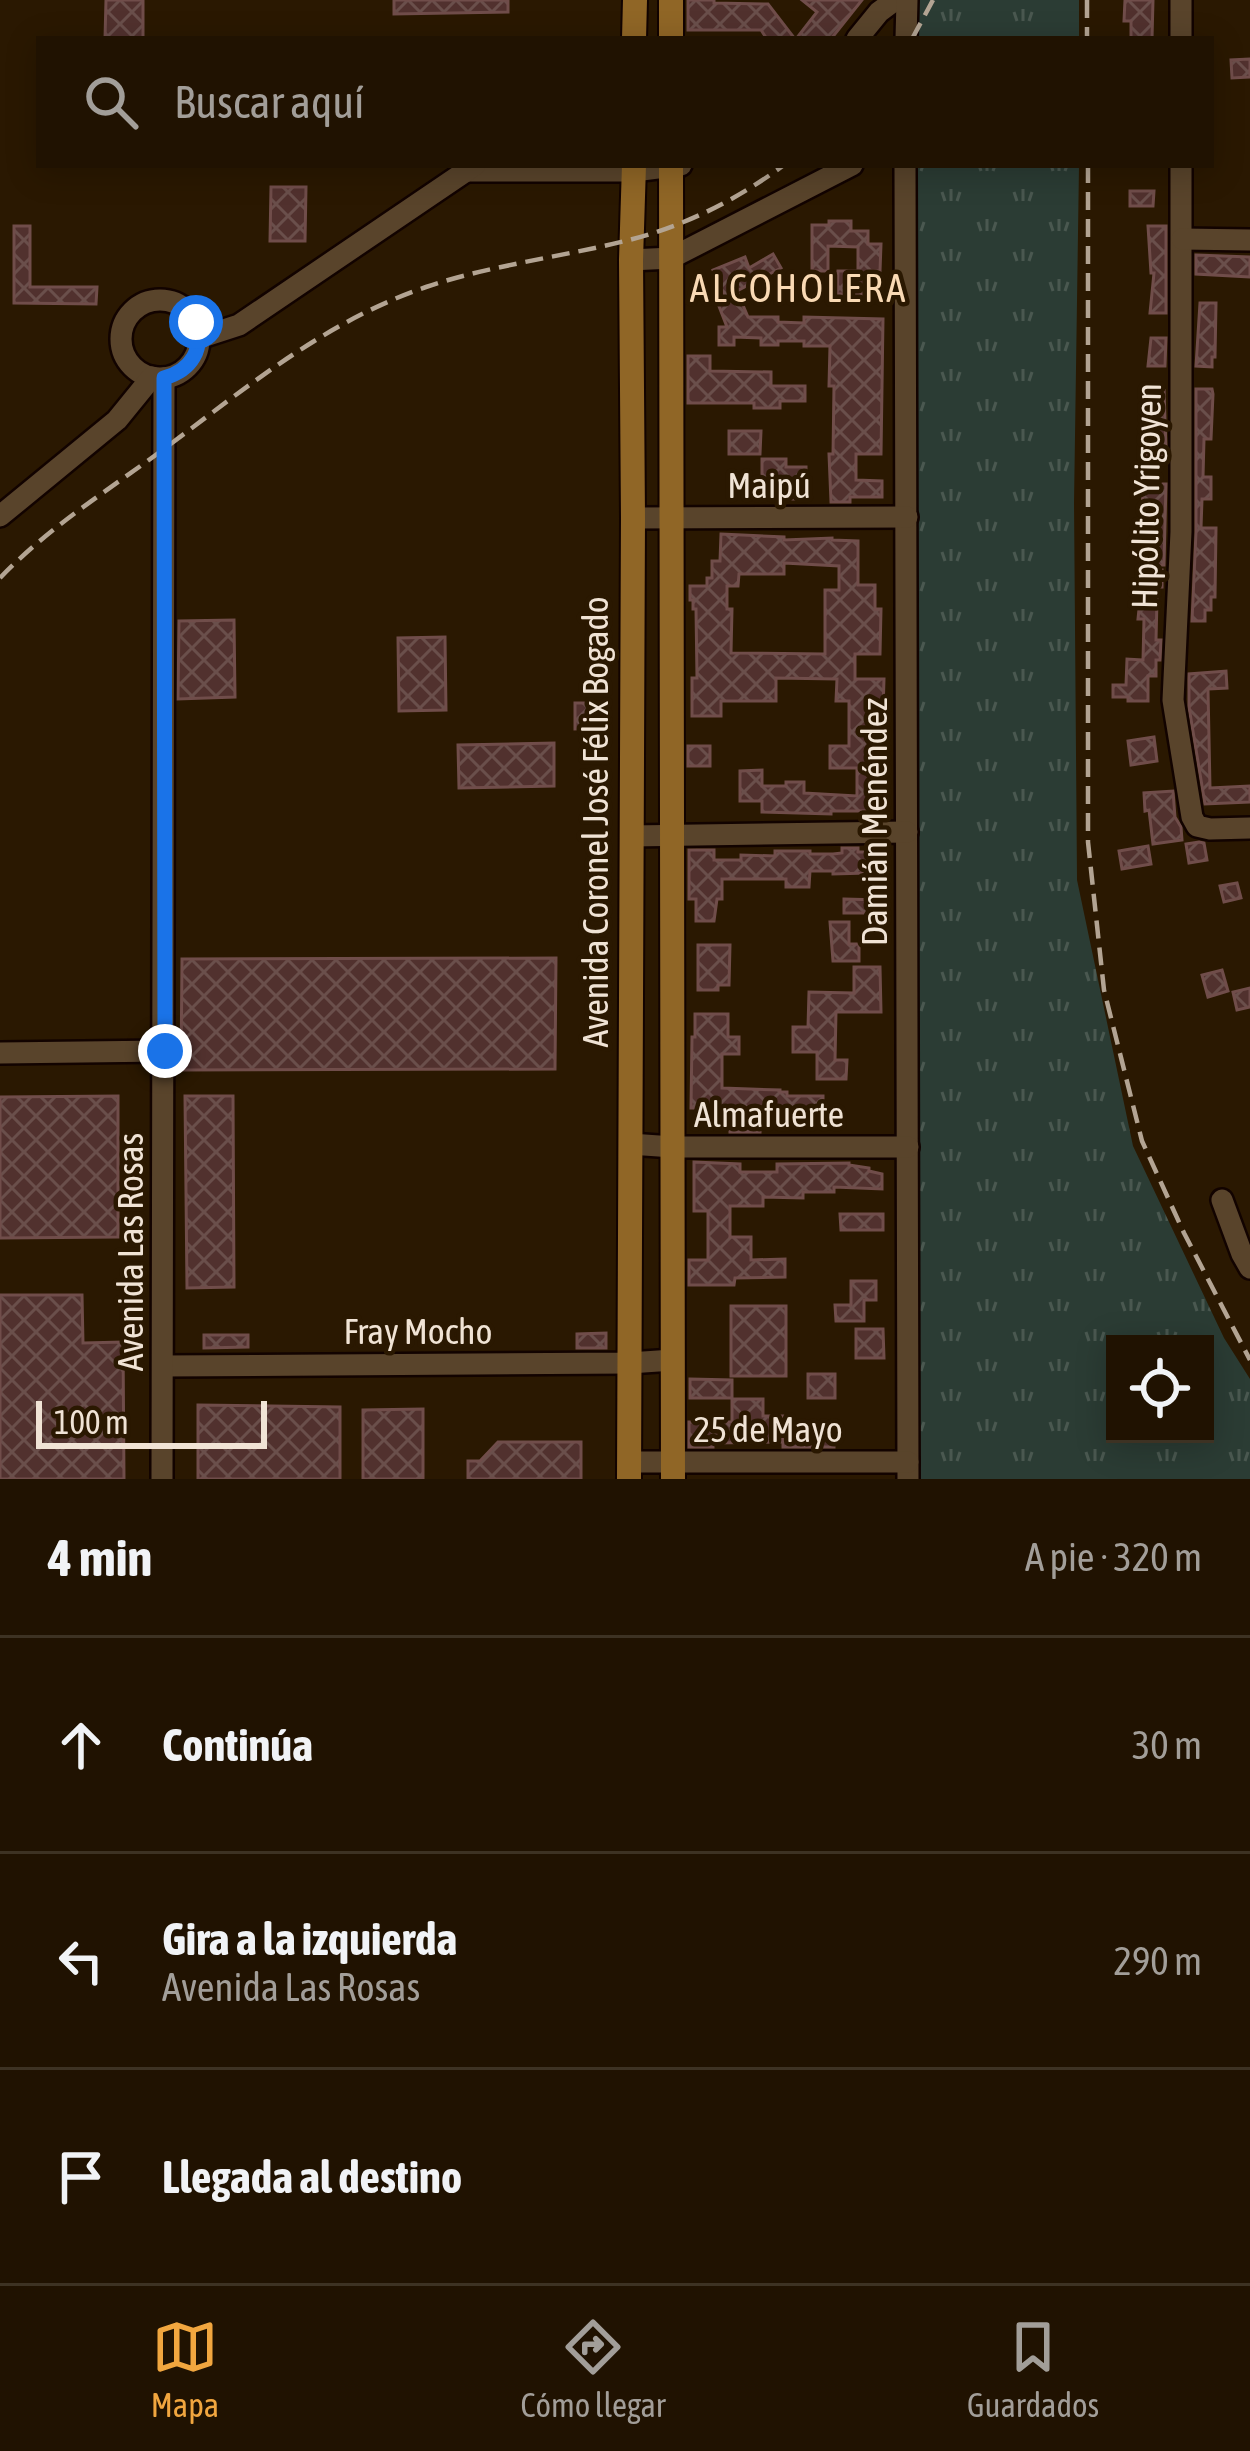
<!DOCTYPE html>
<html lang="es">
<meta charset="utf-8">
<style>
body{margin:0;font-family:"Asap Condensed",sans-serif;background:#2d2010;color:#f1f3f6}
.controls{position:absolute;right:36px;bottom:36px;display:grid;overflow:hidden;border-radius:0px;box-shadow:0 6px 30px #0003}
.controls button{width:108px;height:108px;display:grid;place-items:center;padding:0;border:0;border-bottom:3px solid #3d3223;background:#201201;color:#f1f3f6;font:60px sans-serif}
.scale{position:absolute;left:36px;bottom:30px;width:231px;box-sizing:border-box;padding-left:12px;border:6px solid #f0e3d5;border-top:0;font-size:33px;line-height:42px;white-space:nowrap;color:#f0e3d5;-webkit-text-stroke:9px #2a1801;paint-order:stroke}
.stop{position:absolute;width:36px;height:36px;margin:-27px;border:9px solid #1a73e8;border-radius:50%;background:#fff}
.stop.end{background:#1a73e8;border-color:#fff;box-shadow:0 3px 12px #0008}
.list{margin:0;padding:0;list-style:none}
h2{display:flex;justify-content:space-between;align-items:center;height:156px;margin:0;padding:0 48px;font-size:51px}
h2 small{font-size:39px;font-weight:400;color:#a29e99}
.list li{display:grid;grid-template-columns:78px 1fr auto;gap:36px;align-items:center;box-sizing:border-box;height:216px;padding:0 48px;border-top:3px solid #3d3223}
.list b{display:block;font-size:45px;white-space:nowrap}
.list p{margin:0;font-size:39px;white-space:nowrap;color:#a29e99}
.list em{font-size:39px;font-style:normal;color:#a29e99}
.icon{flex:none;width:66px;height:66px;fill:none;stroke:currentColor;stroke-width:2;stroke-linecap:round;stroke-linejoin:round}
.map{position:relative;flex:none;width:1250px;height:1479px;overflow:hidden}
.search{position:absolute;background:#201201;box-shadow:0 6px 30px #0003;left:36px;right:36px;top:36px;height:132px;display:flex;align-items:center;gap:30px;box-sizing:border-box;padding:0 42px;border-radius:0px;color:#a29e99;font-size:45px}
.sheet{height:804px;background:#201201}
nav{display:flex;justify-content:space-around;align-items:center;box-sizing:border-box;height:168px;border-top:3px solid #3d3223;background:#201201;font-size:33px;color:#a29e99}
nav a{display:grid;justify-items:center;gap:6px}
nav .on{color:#f1a63f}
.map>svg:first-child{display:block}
.grass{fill:url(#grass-tufts);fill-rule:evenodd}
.building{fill:url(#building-cross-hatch);stroke:#704d4a;stroke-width:3;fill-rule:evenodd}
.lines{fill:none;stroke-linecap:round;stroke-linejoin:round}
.minor-casing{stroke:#120300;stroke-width:26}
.major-casing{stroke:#120300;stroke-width:28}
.minor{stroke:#59442b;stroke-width:21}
.major{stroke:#906626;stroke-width:24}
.rail{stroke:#b3a493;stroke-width:4.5;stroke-dasharray:18 9;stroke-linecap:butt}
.route{stroke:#1a73e8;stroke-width:15}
.labels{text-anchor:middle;stroke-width:9;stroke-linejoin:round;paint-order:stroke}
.street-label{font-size:36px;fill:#f0e3d5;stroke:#2a1801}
.neighbourhood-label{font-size:39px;letter-spacing:3px;fill:#f9d9b4;stroke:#2a1801}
</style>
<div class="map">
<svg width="1250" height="1479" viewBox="0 0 1250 1479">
<defs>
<pattern id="grass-tufts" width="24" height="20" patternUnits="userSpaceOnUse" patternTransform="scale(3)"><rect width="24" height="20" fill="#2b3c34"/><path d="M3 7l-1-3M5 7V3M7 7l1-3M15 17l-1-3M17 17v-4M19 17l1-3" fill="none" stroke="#4a5850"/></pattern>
<pattern id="building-cross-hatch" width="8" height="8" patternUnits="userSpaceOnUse" patternTransform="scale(3)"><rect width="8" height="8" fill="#51312e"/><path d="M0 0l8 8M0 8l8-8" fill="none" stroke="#6a4f4b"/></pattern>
</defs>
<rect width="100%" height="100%" fill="#2a1801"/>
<g class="grass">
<rect x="912" y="0" width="167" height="39"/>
<path d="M913,165H1079L1074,503L1077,880L1133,1146L1224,1338L1250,1379V1479H915ZM1115,1344H1205V1434H1115Z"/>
</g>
<g class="building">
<polygon points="106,0 143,0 143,39 105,39"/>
<polygon points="394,0 508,0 508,12 394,14"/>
<polygon points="688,0 714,0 714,3 768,4 795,39 767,39 761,30 688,30"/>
<polygon points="802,0 862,0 831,39 796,39 817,12"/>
<polygon points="1125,0 1153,0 1152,39 1131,39 1131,21 1124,21"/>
<polygon points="1250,59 1250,77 1232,78 1231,60"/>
<polygon points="271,187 306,187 305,241 270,241"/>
<polygon points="1130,191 1154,191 1153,206 1130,206"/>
<polygon points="829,221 851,221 851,231 868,231 868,244 881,244 880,271 873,271 873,294 837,294 838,271 858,271 858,247 828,246 828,271 812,271 812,225 829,225"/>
<polygon points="14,226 30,226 30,287 97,287 96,304 14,303"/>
<polygon points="1148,226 1166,226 1166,313 1150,313 1154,273 1151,273"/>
<polygon points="773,254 781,268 737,291 748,317 778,317 778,322 804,323 804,317 883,319 881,454 856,454 856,480 882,481 882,497 850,497 850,502 831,502 829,454 833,454 834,386 829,386 830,346 804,346 804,341 778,341 778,345 761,345 761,338 734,337 734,345 719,345 719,327 727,327 717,301 725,298 713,270 745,257 749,268"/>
<polygon points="1196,255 1250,257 1250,277 1196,274"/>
<polygon points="1200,303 1216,303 1215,357 1212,357 1212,367 1196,366"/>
<polygon points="1151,338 1166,338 1165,366 1148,366"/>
<polygon points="688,356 710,356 710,371 771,372 771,386 805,386 805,401 780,401 780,408 754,408 754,403 688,403"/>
<polygon points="1164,389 1166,449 1162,449 1161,466 1141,466 1141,453 1148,453 1149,435 1153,435 1154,406 1164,406"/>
<polygon points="1196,389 1212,389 1213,394 1211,439 1204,439 1203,477 1211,477 1211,499 1202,499 1201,528 1216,528 1215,597 1211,597 1211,610 1205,610 1205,621 1192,621 1196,532"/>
<polygon points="729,431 761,431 760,454 729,454"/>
<polygon points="762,459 786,459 786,467 806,467 806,499 785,499 785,492 762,492"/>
<polygon points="1156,484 1166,484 1164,565 1151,565 1155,509 1142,509 1143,490 1156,490"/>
<path d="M721,534L784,537V540L832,538V540L858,541V585H875V609H881L880,654H855V679H884L880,806H867V811H831V814L762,812V801H740V771L762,770V786H786V782H804V793L857,796V768H830V746H849V701H836L837,679L776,678V701H721V716H692V678H697L696,609H693V600H690V586H707V578H712V561H720ZM784,563L839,566V590H825V654L731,653L732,609H727V586H738L739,574H784Z"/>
<polygon points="1143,570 1162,570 1162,587 1157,587 1157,600 1156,640 1161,640 1160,660 1156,660 1156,676 1148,676 1148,701 1128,701 1128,697 1113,697 1113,685 1126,685 1127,659 1143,660 1144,619 1138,619"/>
<polygon points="234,620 235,697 178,699 179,621"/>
<polygon points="445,637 446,710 399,711 398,638"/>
<polygon points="1226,671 1227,688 1208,689 1210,788 1250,786 1250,802 1205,804 1189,707 1189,674"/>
<polygon points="575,703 603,703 603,728 575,729"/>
<polygon points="1154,737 1157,761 1131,765 1128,741"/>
<polygon points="554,743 554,786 459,788 458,745"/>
<rect x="688" y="746" width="22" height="20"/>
<polygon points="1173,791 1175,817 1181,827 1182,840 1153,844 1149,810 1145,811 1144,793"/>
<polygon points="1199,842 1204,843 1207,860 1189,863 1186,844"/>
<polygon points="1148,846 1151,864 1122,869 1119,851"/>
<polygon points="842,848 858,848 858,852 868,852 867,873 833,874 833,871 810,871 809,887 786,887 786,879 722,879 722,899 717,899 714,921 696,921 696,899 689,899 689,850 714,850 714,860 741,860 741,855 775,856 775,851 810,851 810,854 833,854 842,853"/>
<polygon points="1237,883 1241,898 1224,902 1220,886"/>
<polygon points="844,899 880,900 879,913 844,913"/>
<polygon points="830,922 849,922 849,944 859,944 859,961 833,961"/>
<polygon points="698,945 730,945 729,985 718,985 718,990 698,990"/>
<polygon points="556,958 555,1069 181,1070 182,959"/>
<polygon points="854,967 880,967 881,1012 836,1012 835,1060 847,1060 846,1079 817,1079 817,1052 793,1052 793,1027 808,1027 809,992 854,993"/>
<polygon points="1222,970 1228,991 1208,997 1202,975"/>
<polygon points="1250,988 1250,1007 1237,1010 1233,992"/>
<polygon points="695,1014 728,1014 728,1037 739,1037 739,1054 722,1054 722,1088 780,1090 780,1092 787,1092 787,1096 823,1096 823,1125 786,1125 786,1116 760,1116 760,1132 730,1132 730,1108 691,1108 692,1037 695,1037"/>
<polygon points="118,1096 118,1237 0,1238 0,1097"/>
<polygon points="185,1096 233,1096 234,1287 187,1288"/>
<polygon points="694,1162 740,1164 740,1172 777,1172 777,1164 849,1163 849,1165 869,1168 869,1171 882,1174 882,1189 834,1187 834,1192 803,1192 803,1198 763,1197 763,1206 730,1206 730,1237 751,1237 751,1260 785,1259 785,1277 735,1278 734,1285 689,1285 689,1260 708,1260 708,1211 694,1211"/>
<polygon points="840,1214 883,1214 883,1230 841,1230"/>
<polygon points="851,1281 876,1281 876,1300 864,1300 864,1321 836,1321 835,1305 851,1305"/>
<polygon points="0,1295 82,1295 83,1343 123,1342 124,1479 0,1479"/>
<rect x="731" y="1306" width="55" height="70"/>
<polygon points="856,1329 883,1329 884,1358 856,1358"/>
<polygon points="606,1333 606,1348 577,1348 577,1334"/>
<polygon points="204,1335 248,1335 248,1347 204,1348"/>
<rect x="808" y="1374" width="27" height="24"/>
<polygon points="690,1379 732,1380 732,1398 690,1398"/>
<polygon points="732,1399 763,1399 763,1416 783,1416 783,1442 713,1443 713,1447 689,1447 689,1422 732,1422"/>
<polygon points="198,1405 340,1407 340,1479 198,1479"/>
<polygon points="423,1409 423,1479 363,1479 363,1410"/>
<polygon points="810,1426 834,1426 834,1447 783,1447 783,1435 810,1435"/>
<polygon points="498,1442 581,1442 581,1479 468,1479 468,1461 480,1461"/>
</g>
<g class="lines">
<defs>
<g id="minor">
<polyline points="1181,0 1181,39"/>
<polyline points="857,39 879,12 895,0"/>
<polyline points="906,39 907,0"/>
<polyline points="905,165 908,1479"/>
<polyline points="1181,165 1181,532 1173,700 1192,817 1197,826 1210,829 1250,828"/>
<polyline points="465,171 634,171 681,165"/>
<polyline points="1182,239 1250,240"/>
<polyline points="631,260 671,258 852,165"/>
<circle cx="160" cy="339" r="39"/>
<polyline points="199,338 239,325 475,165"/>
<polyline points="0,516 117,420 152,377"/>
<polyline points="633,518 907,517"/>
<polyline points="631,836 907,832"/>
<polyline points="0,1053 165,1051"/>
<polyline points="630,1144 673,1147 908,1147"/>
<polyline points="1222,1200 1242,1254 1250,1268"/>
<polyline points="163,1366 629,1363 673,1360"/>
<polyline points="629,1462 908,1462"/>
<polyline points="162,1479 164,378"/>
</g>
<g id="major">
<polyline points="671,0 671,39"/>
<polyline points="634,39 635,0"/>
<polyline points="671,165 673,1479"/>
<polyline points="629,1479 633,518 631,260 634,165"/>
</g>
</defs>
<use href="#minor" class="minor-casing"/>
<use href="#major" class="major-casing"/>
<use href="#minor" class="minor"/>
<use href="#major" class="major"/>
<g class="rail">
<polyline points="1087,0 1087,39"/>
<polyline points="912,39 933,0"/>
<polyline points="1088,165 1088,842 1104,990 1142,1141 1184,1233 1250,1360"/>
<path d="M0,578C49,527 107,491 164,449C247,387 326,321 426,287C491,265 562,257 629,240C685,226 738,199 784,165"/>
</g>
</g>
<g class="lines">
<path class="route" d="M165,1051L164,378C192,370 204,349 196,322"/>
</g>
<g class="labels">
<g class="street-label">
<text x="769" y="498">Maipú</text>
<text transform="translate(1146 496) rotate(-89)" y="13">Hipólito Yrigoyen</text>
<text transform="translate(595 822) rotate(-90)" y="13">Avenida Coronel José Félix Bogado</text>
<text transform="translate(874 822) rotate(-90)" y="13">Damián Menéndez</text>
<text x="769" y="1127">Almafuerte</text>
<text transform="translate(130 1252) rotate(-90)" y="13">Avenida Las Rosas</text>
<text x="418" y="1344">Fray Mocho</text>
<text x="768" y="1442">25 de Mayo</text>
</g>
<g class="neighbourhood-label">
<text x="799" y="302">ALCOHOLERA</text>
</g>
</g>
</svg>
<div class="controls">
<button><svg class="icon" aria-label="locate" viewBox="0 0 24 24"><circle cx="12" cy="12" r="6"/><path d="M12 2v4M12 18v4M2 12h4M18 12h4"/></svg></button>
</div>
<div class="scale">100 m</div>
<div class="stop" style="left:196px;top:322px"></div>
<div class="stop end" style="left:165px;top:1051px"></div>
<div class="search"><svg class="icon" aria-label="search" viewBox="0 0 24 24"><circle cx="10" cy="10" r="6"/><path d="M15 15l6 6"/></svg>Buscar aquí</div>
</div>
<section class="sheet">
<h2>4 min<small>A pie · 320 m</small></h2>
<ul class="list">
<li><svg class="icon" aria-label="ahead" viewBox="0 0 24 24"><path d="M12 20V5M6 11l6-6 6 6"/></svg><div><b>Continúa</b></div><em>30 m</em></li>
<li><svg class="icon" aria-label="left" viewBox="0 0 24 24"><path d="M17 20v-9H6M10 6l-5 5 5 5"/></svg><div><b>Gira a la izquierda</b><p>Avenida Las Rosas</p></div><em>290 m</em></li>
<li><svg class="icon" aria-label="arrive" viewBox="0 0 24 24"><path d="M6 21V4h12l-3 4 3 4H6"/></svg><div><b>Llegada al destino</b></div></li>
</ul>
</section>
<nav>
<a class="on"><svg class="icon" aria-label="map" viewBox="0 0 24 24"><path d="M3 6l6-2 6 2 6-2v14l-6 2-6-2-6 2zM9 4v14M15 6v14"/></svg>Mapa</a>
<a><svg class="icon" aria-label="directions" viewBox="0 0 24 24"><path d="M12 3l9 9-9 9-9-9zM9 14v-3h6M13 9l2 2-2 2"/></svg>Cómo llegar</a>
<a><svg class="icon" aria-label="saved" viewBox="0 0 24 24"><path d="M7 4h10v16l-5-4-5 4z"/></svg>Guardados</a>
</nav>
